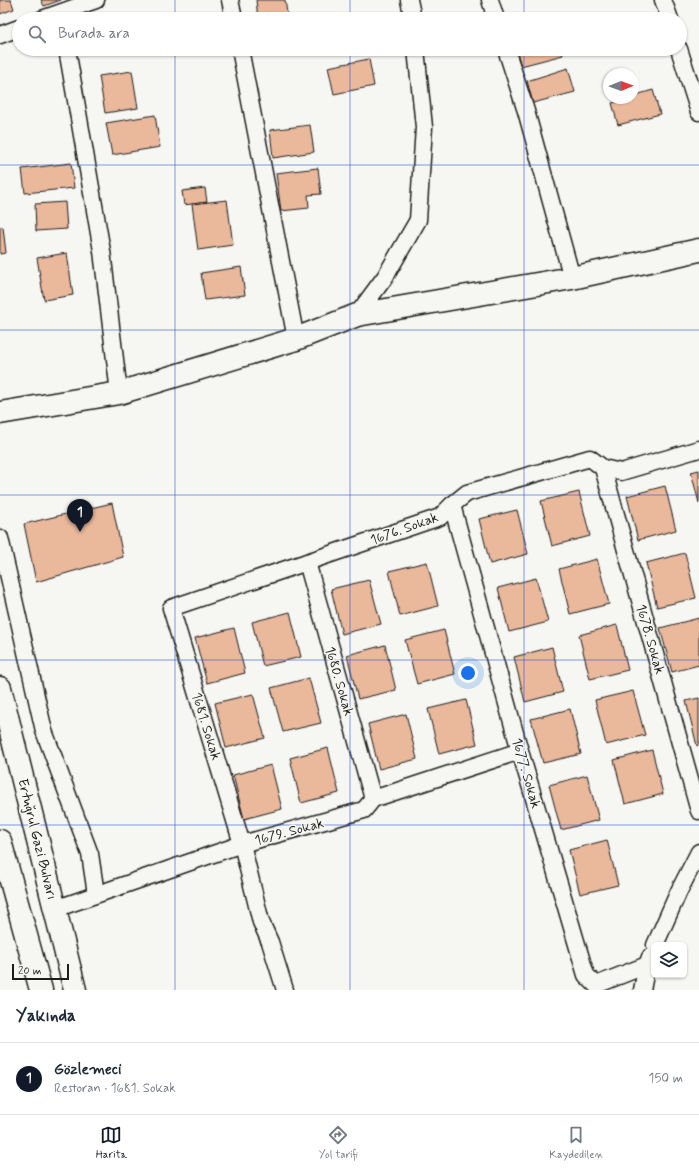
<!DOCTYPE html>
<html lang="tr">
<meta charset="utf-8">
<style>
body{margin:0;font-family:Mynerve,sans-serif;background:#f6f6f7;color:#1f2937}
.controls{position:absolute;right:12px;bottom:12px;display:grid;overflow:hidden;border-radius:6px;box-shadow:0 1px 3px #0004}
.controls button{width:36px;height:36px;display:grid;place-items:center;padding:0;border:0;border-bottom:1px solid #e0e1e3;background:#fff;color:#1f2937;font:20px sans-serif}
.compass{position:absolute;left:603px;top:68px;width:36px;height:36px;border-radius:50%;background:#fff;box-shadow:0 1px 3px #0004;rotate:89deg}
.scale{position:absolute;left:12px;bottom:10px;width:57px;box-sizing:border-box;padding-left:4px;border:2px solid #1c1c1c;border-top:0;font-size:11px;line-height:14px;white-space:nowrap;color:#1c1c1c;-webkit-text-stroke:3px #f6f6f2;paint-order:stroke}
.you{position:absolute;left:468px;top:673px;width:14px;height:14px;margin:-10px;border:3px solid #fff;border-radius:50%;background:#1a73e8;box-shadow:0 0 0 6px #1a73e833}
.badge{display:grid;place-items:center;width:26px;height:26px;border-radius:50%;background:#111827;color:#fff;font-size:13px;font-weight:700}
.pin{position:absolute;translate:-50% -33px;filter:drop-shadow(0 1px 2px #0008)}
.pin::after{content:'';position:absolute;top:21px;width:14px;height:12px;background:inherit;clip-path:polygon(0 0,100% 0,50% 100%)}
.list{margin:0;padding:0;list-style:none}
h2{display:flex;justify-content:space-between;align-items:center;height:52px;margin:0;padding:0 16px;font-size:17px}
h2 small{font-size:13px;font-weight:400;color:#747a83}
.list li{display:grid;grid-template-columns:26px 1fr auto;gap:12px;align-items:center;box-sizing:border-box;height:72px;padding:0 16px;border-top:1px solid #e0e1e3}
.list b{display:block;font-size:15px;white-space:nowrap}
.list p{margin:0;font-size:13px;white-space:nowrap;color:#747a83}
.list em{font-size:13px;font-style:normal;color:#747a83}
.icon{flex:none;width:22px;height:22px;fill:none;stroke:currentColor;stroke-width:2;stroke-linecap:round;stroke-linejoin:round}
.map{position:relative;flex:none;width:699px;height:990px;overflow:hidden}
.search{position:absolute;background:#fff;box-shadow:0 1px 3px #0004;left:12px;right:12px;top:12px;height:44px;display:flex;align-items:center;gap:10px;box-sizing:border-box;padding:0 14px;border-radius:22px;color:#747a83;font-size:15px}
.sheet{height:124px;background:#fff}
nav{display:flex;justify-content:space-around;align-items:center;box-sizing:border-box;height:56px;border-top:1px solid #e0e1e3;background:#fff;font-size:11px;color:#747a83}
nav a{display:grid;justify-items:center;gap:2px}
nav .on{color:#111827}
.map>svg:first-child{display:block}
.building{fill:#eab89b;stroke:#1c1c1c}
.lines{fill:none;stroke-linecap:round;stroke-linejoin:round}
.street-casing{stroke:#1c1c1c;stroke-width:19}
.secondary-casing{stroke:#1c1c1c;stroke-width:25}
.street{stroke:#f6f6f2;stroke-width:16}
.secondary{stroke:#f6f6f2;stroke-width:22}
.grid{fill:none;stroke:#1d4ed8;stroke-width:1;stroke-opacity:0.55}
.labels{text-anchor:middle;stroke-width:3;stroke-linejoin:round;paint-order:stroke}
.street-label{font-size:14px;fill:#1c1c1c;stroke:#f6f6f2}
</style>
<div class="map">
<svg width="699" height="990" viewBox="0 0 699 990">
<rect width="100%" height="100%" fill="#f6f6f2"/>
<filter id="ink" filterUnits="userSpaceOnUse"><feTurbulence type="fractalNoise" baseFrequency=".025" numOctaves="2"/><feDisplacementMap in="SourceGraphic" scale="8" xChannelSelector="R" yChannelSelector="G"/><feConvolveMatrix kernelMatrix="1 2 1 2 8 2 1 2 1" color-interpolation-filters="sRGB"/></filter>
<g filter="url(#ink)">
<g class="building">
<polygon points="0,0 11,0 14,9 0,14"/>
<polygon points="41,0 61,0 44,6"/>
<polygon points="256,0 285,0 288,19 258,19"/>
<polygon points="516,49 561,49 563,55 521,66"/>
<polygon points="369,59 374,86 334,94 328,67"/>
<polygon points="568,68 575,92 533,103 527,81"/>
<polygon points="132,71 138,108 105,113 99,76"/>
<polygon points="653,90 660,114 618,125 612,103 633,98 633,96"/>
<polygon points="155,115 160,147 112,155 106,123"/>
<polygon points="310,125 314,152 273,158 270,130"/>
<polygon points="71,163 74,188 25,193 22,169"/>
<polygon points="318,168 321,194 308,195 309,208 281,211 276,173"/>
<polygon points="205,188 207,202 184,205 182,191"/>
<polygon points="227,200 233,245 198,250 192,204"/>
<polygon points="65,202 67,229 36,231 35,204"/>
<polygon points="0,227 3,227 6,253 0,254"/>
<polygon points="67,253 73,295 44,300 37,258"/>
<polygon points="241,267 245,295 205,300 201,273"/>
<polygon points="699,470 699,503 691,472"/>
<polygon points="665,486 676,530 638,540 627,496"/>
<polygon points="579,492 590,536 552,546 541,501"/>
<polygon points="112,503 123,557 36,582 24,524"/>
<polygon points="517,510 528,554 490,564 479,519"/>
<polygon points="685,553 696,598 657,607 646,563"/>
<polygon points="597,559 609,604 570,614 559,569"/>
<polygon points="427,562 438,606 400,616 389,571"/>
<polygon points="536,578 548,622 509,632 498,588"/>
<polygon points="369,580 381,624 342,634 331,589"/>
<polygon points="290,612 301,657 263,666 252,622"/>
<polygon points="699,618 699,665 672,672 660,628"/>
<polygon points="617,625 628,670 590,679 579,635"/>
<polygon points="234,628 245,673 207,683 195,638"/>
<polygon points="444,630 455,674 417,684 405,640"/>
<polygon points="385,645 396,690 358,699 347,655"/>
<polygon points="552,647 563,692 525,702 514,657"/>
<polygon points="309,678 321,723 283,732 271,688"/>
<polygon points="633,691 645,735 606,745 595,700"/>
<polygon points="253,694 265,738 226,748 215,703"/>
<polygon points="699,698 699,745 697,746 686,701"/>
<polygon points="466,700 477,744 439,754 428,709"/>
<polygon points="570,709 581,754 543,763 531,719"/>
<polygon points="406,714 417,759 379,769 368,724"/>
<polygon points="328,748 339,793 301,803 290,758"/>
<polygon points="652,750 663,794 625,804 614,760"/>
<polygon points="271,765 282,809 244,819 233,775"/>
<polygon points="587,775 599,820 561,830 549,785"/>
<polygon points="607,840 618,885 580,894 569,850"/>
</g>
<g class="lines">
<defs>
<g id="street">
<polyline points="230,0 234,19"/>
<polyline points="409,0 413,19"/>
<polyline points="490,0 496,19"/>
<polyline points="663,0 670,19"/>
<polyline points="42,19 96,0"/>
<polyline points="0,35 19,28"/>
<polyline points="67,49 102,251 119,393"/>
<polyline points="240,49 296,339"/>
<polyline points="506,49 526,111 572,278"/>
<polyline points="679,49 699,112"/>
<polyline points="357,315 385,277 418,220 424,127 416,49"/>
<polyline points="603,468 699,811"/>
<polyline points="452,505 520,751 586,975 596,985 647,965"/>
<polyline points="0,538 44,731 90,854 96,894"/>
<polyline points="307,562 373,799"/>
<polyline points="55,909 242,844 364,810 373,799 520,751"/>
<polyline points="655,945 679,891 699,852"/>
<polyline points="285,990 270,942 261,922 242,844 171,608 440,517 452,505 467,493 590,458 603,468 621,472 699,449"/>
<polyline points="642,990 647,965 650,957"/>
</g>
<g id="secondary">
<polyline points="0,413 119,393 296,339 357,315 572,278 699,250"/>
<polyline points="0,688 75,990"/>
<polyline points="0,841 41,990"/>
</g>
</defs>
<use href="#street" class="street-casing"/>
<use href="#secondary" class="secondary-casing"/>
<use href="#street" class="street"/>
<use href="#secondary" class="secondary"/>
</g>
</g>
<path class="grid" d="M175,0V19M350,0V19M524,0V19M175,49V990M350,49V990M524,49V990M0,165H699M0,330H699M0,495H699M0,660H699M0,825H699"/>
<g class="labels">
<g class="street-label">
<text transform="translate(404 528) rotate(-20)" y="5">1676. Sokak</text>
<text transform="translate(651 639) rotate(74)" y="5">1678. Sokak</text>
<text transform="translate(340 681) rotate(74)" y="5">1680. Sokak</text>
<text transform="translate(207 726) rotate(73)" y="5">1681. Sokak</text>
<text transform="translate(527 773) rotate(74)" y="5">1677. Sokak</text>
<text transform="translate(289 831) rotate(-15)" y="5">1679. Sokak</text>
<text transform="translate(38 839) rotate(76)" y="5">Ertuğrul Gazi Bulvarı</text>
</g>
</g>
</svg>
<div class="controls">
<button><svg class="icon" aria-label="layers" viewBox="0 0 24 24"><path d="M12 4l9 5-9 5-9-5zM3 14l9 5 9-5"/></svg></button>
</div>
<svg class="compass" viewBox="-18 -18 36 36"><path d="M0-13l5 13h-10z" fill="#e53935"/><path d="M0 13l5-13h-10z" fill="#747a83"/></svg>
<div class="scale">20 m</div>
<div class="you"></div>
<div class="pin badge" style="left:80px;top:532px">1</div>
<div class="search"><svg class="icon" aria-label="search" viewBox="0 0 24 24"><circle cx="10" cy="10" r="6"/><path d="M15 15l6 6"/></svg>Burada ara</div>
</div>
<section class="sheet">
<h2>Yakında<small></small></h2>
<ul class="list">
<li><span class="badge">1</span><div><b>Gözlemeci</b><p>Restoran · 1681. Sokak</p></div><em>150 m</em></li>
</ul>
</section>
<nav>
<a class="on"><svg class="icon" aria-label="map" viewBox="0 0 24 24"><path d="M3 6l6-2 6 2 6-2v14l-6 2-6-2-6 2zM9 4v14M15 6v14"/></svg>Harita</a>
<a><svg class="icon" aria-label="directions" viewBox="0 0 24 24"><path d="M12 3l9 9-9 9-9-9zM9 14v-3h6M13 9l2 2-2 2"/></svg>Yol tarifi</a>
<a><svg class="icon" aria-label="saved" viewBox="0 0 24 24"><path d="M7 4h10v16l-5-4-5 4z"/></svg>Kaydedilen</a>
</nav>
